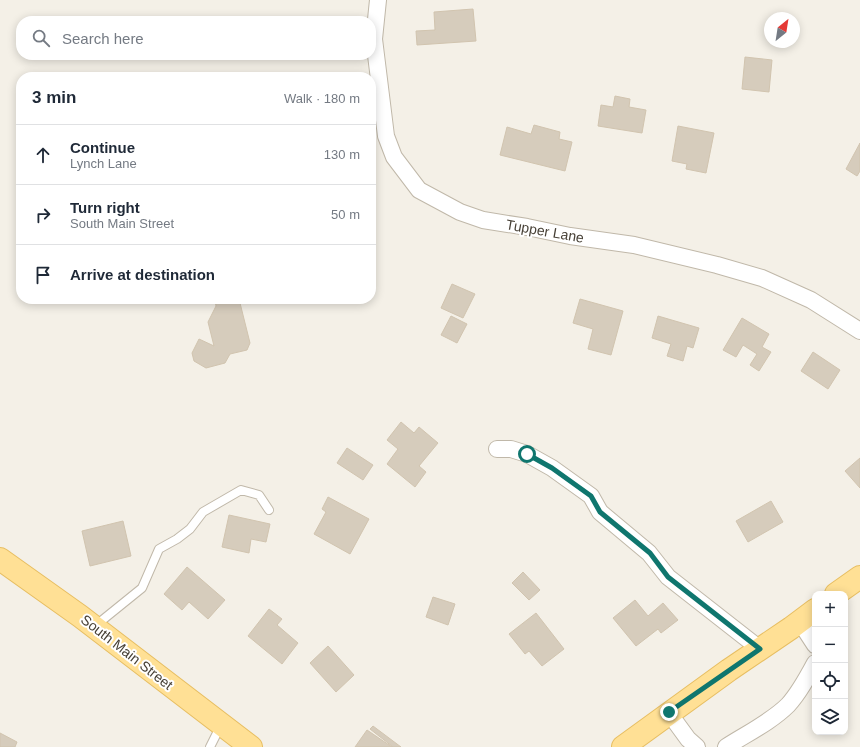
<!DOCTYPE html>
<meta charset="utf-8">
<style>
body{margin:0;font-family:Arial,sans-serif;background:#f2f2f3;color:#1f2937}
.controls{position:absolute;right:12px;bottom:12px;display:grid;overflow:hidden;border-radius:8px;box-shadow:0 2px 10px #0003}
.controls button{width:36px;height:36px;display:grid;place-items:center;padding:0;border:0;border-bottom:1px solid #e0e1e3;background:#fff;color:#1f2937;font:20px sans-serif}
.compass{position:absolute;left:764px;top:12px;width:36px;height:36px;border-radius:50%;background:#fff;box-shadow:0 2px 10px #0003;rotate:30deg}
.stop{position:absolute;width:12px;height:12px;margin:-9px;border:3px solid #0f766e;border-radius:50%;background:#fff}
.stop.end{background:#0f766e;border-color:#fff;box-shadow:0 1px 4px #0008}
.list{margin:0;padding:0;list-style:none}
h2{display:flex;justify-content:space-between;align-items:center;height:52px;margin:0;padding:0 16px;font-size:17px}
h2 small{font-size:13px;font-weight:400;color:#747a83}
.list li{display:grid;grid-template-columns:26px 1fr auto;gap:12px;align-items:center;box-sizing:border-box;height:60px;padding:0 16px;border-top:1px solid #e0e1e3}
.list b{display:block;font-size:15px;white-space:nowrap}
.list p{margin:0;font-size:13px;white-space:nowrap;color:#747a83}
.list em{font-size:13px;font-style:normal;color:#747a83}
.icon{flex:none;width:22px;height:22px;fill:none;stroke:currentColor;stroke-width:2;stroke-linecap:round;stroke-linejoin:round}
.map{position:relative;flex:none;width:860px;height:747px;overflow:hidden}
.search{position:absolute;background:#fff;box-shadow:0 2px 10px #0003;left:16px;top:16px;width:360px;height:44px;display:flex;align-items:center;gap:10px;box-sizing:border-box;padding:0 14px;border-radius:16px;color:#747a83;font-size:15px}
.panel{position:absolute;background:#fff;box-shadow:0 2px 10px #0003;left:16px;top:72px;width:360px;height:232px;border-radius:16px}
.map>svg:first-child{display:block}
.building{fill:#d6ccbc;stroke:#d1c4af}
.lines{fill:none;stroke-linecap:round;stroke-linejoin:round}
.lane-casing{stroke:#c0b8a9;stroke-width:10}
.street-casing{stroke:#c0b8a9;stroke-width:18}
.primary-casing{stroke:#e7be62;stroke-width:24}
.lane{stroke:#fff;stroke-width:8}
.street{stroke:#fff;stroke-width:16}
.primary{stroke:#ffe095;stroke-width:22}
.route{stroke:#0f766e;stroke-width:5}
.labels{text-anchor:middle;stroke-width:4;stroke-linejoin:round;paint-order:stroke}
.street-label{font-size:14px;fill:#474036;stroke:#fff}
</style>
<div class="map">
<svg width="860" height="747" viewBox="0 0 860 747">
<rect width="100%" height="100%" fill="#f4f0e7"/>
<g class="building">
<polygon points="473,9 476,41 417,45 416,31 435,30 434,12"/>
<polygon points="745,57 772,60 769,92 742,89"/>
<polygon points="615,96 630,99 629,107 646,110 642,133 598,126 601,105 613,107"/>
<polygon points="534,125 560,132 559,139 572,142 565,171 500,155 507,127 531,134"/>
<polygon points="678,126 714,133 706,173 686,169 687,164 672,161"/>
<polygon points="860,143 860,171 857,176 846,169"/>
<polygon points="452,284 475,294 463,318 441,308"/>
<polygon points="220,299 239,299 250,343 247,350 230,354 225,363 206,368 194,361 192,353 199,339 214,346 208,322 216,306 215,300"/>
<polygon points="580,299 623,311 611,355 588,349 593,329 573,323"/>
<polygon points="451,316 467,324 457,343 441,335"/>
<polygon points="658,316 699,328 693,348 687,346 683,361 667,356 671,344 652,338"/>
<polygon points="742,318 769,334 762,347 771,352 759,371 750,365 757,354 743,345 736,357 723,350"/>
<polygon points="813,352 840,370 828,389 801,371"/>
<polygon points="401,422 414,433 419,427 438,443 419,466 426,472 415,487 387,464 398,449 387,440"/>
<polygon points="347,448 373,465 363,480 337,463"/>
<polygon points="860,458 860,488 845,471"/>
<polygon points="328,497 369,519 350,554 314,534 326,512 322,509"/>
<polygon points="771,501 783,522 748,542 736,521"/>
<polygon points="229,515 270,524 266,542 251,539 249,553 222,547"/>
<polygon points="123,521 131,556 90,566 82,531"/>
<polygon points="187,567 225,600 208,619 189,602 182,610 164,594"/>
<polygon points="523,572 540,590 529,600 512,583"/>
<polygon points="433,597 455,604 448,625 426,617"/>
<polygon points="635,600 648,616 663,603 678,620 661,633 658,629 636,646 613,618"/>
<polygon points="269,609 282,619 277,625 298,643 282,664 248,636"/>
<polygon points="536,613 564,649 542,666 529,651 525,654 509,634"/>
<polygon points="328,646 354,675 336,692 310,663"/>
<polygon points="373,726 401,747 393,747 370,729"/>
<polygon points="367,730 392,747 355,747"/>
<polygon points="0,733 17,742 15,747 0,747"/>
</g>
<g class="lines">
<defs>
<g id="lane">
<polyline points="95,626 142,588 159,549 177,539 190,529 203,512 241,490 259,495 269,510"/>
<polyline points="210,747 221,725"/>
</g>
<g id="street">
<polyline points="378,0 374,39 386,136 394,157 419,190 460,212 483,220 527,227 570,236 634,245 717,265 762,278 811,300 860,331"/>
<polyline points="497,449 511,449 527,454 552,468 591,496 600,512 649,553 668,577 760,649"/>
<polyline points="800,622 815,645"/>
<polyline points="669,713 688,739 697,747"/>
<path d="M726,747C746,734 771,722 788,705C799,693 807,678 815,663"/>
</g>
<g id="primary">
<polyline points="0,559 80,616 251,747"/>
<polyline points="836,594 860,577"/>
<polyline points="623,747 729,670 791,628 815,610"/>
</g>
</defs>
<use href="#lane" class="lane-casing"/>
<use href="#street" class="street-casing"/>
<use href="#primary" class="primary-casing"/>
<use href="#lane" class="lane"/>
<use href="#street" class="street"/>
<use href="#primary" class="primary"/>
</g>
<g class="lines">
<polyline class="route" points="527,454 552,468 591,496 600,512 650,553 668,577 760,649 669,712"/>
</g>
<g class="labels">
<g class="street-label">
<text transform="translate(545 231) rotate(10)" y="5">Tupper Lane</text>
<text transform="translate(127 652) rotate(38)" y="5">South Main Street</text>
</g>
</g>
</svg>
<div class="controls">
<button>+</button>
<button>−</button>
<button><svg class="icon" aria-label="locate" viewBox="0 0 24 24"><circle cx="12" cy="12" r="6"/><path d="M12 2v4M12 18v4M2 12h4M18 12h4"/></svg></button>
<button><svg class="icon" aria-label="layers" viewBox="0 0 24 24"><path d="M12 4l9 5-9 5-9-5zM3 14l9 5 9-5"/></svg></button>
</div>
<svg class="compass" viewBox="-18 -18 36 36"><path d="M0-13l5 13h-10z" fill="#e53935"/><path d="M0 13l5-13h-10z" fill="#747a83"/></svg>
<div class="stop" style="left:527px;top:454px"></div>
<div class="stop end" style="left:669px;top:712px"></div>
<div class="search"><svg class="icon" aria-label="search" viewBox="0 0 24 24"><circle cx="10" cy="10" r="6"/><path d="M15 15l6 6"/></svg>Search here</div>
<section class="panel">
<h2>3 min<small>Walk · 180 m</small></h2>
<ul class="list">
<li><svg class="icon" aria-label="ahead" viewBox="0 0 24 24"><path d="M12 20V5M6 11l6-6 6 6"/></svg><div><b>Continue</b><p>Lynch Lane</p></div><em>130 m</em></li>
<li><svg class="icon" aria-label="right" viewBox="0 0 24 24"><path d="M7 20v-9h11M14 6l5 5-5 5"/></svg><div><b>Turn right</b><p>South Main Street</p></div><em>50 m</em></li>
<li><svg class="icon" aria-label="arrive" viewBox="0 0 24 24"><path d="M6 21V4h12l-3 4 3 4H6"/></svg><div><b>Arrive at destination</b></div></li>
</ul>
</section>
</div>
